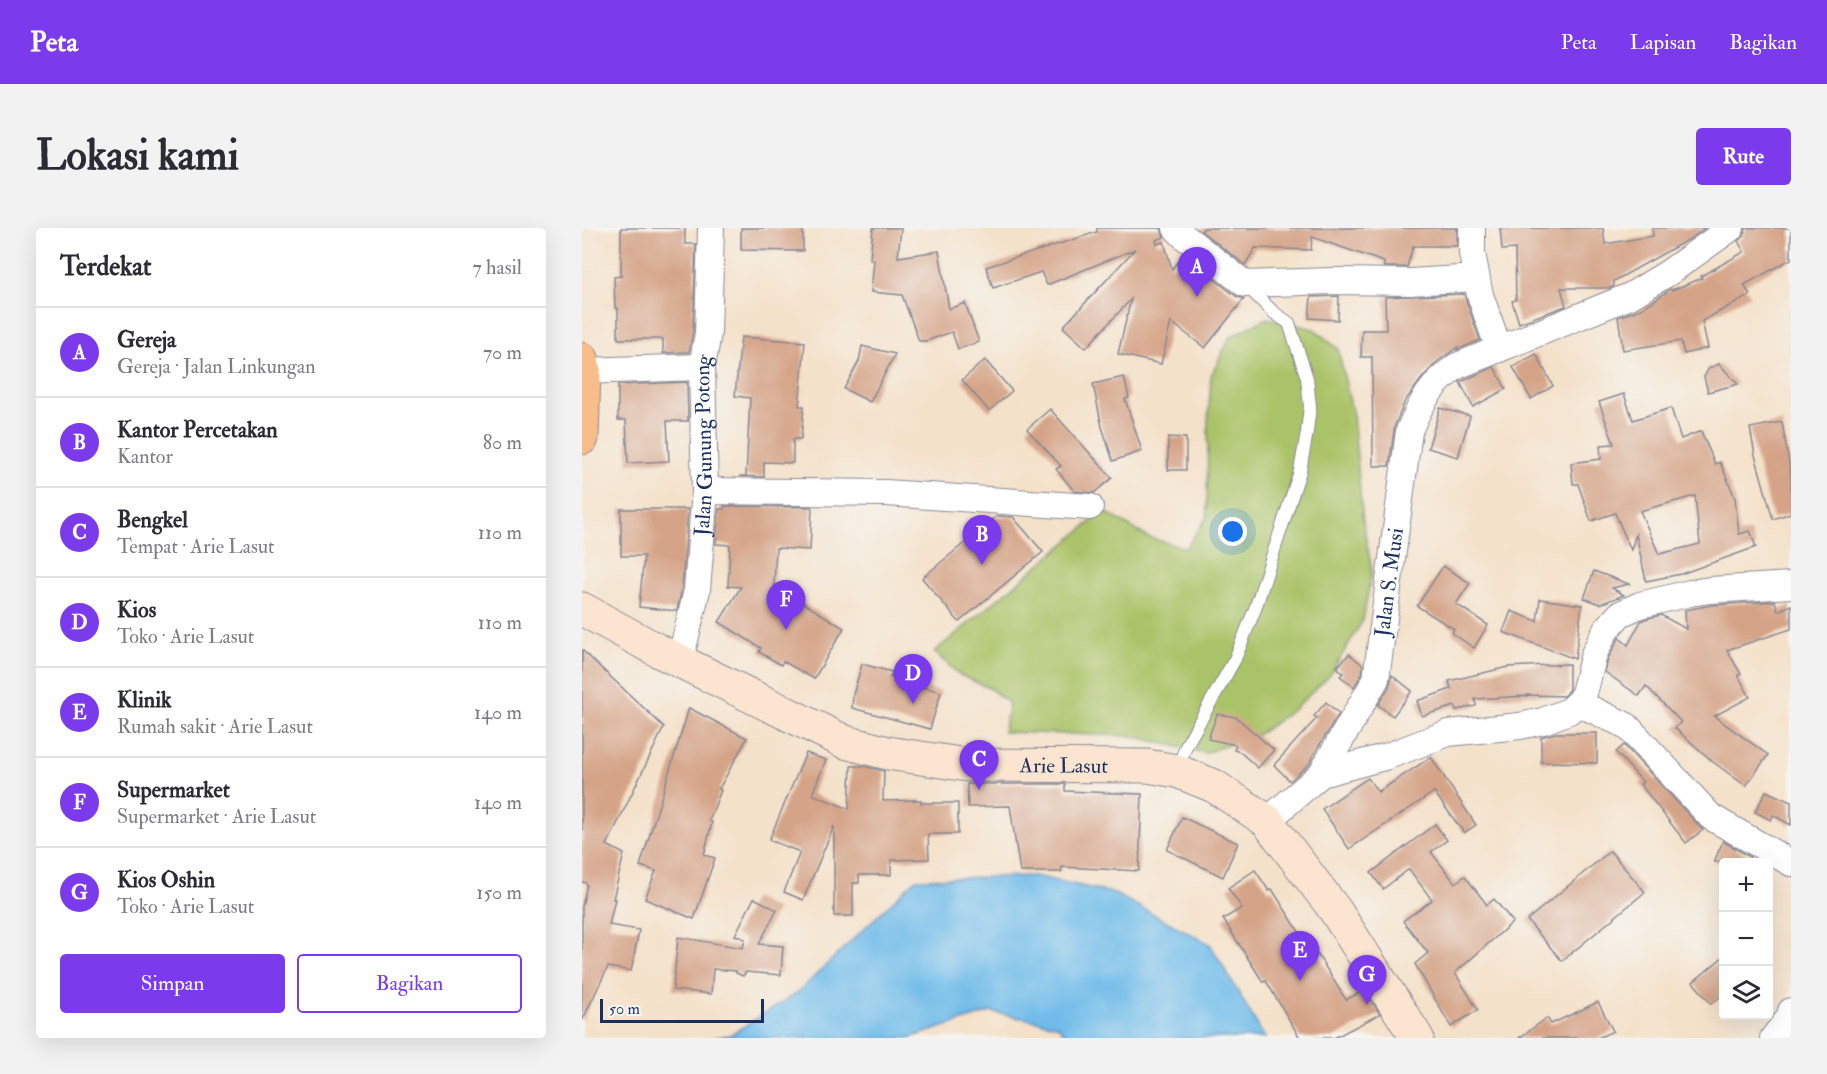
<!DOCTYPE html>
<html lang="id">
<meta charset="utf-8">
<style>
body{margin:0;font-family:"IM FELL Double Pica",serif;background:#f2f2f3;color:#2b2b33}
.controls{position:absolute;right:18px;bottom:18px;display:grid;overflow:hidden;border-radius:6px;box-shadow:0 6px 24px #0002}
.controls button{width:54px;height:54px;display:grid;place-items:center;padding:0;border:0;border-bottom:2px solid #e1e1e2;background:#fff;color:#2b2b33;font:30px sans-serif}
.scale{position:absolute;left:18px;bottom:15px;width:164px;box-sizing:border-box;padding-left:6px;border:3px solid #1b2f5e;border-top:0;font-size:16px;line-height:21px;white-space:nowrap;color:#1b2f5e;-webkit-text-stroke:4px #f6f6f2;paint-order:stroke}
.you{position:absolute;left:651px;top:304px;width:21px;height:21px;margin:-15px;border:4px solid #fff;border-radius:50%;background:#1a73e8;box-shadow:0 0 0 9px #1a73e833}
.badge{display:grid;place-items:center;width:39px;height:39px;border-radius:50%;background:#7c3aed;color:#fff;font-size:20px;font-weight:700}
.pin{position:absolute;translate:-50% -50px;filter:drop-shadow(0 2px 3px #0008)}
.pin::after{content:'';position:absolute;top:32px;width:21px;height:18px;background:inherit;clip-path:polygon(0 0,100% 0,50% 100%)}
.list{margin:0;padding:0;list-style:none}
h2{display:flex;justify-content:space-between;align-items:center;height:78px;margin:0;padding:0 24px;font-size:26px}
h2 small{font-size:20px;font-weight:400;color:#7c7c81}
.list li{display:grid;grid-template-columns:39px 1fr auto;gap:18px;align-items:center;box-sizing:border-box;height:90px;padding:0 24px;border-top:2px solid #e1e1e2}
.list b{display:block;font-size:22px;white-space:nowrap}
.list p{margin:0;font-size:20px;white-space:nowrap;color:#7c7c81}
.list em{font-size:20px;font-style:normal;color:#7c7c81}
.actions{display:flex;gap:12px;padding:18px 24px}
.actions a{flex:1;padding:14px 0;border:2px solid #7c3aed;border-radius:6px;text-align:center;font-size:21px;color:#7c3aed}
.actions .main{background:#7c3aed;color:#fff}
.icon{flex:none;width:33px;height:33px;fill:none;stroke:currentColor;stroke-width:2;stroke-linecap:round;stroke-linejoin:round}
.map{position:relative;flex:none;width:1209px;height:810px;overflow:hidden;border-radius:6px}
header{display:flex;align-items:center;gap:36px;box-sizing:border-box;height:84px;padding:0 30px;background:#7c3aed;color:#fff}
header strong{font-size:28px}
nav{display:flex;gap:33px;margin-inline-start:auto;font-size:21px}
.intro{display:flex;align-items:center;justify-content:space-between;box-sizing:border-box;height:144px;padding:0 36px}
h1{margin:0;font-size:42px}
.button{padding:15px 27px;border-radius:6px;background:#7c3aed;color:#fff;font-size:21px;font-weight:700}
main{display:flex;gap:36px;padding:0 36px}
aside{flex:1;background:#fff;border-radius:6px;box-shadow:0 6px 24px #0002}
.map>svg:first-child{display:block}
.green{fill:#abc368;stroke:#637963;stroke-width:1.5}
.water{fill:#6fbbe9;stroke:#4575a4;stroke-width:1.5}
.building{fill:#d5a488;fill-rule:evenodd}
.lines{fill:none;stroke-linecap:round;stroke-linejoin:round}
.lane-casing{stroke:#888894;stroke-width:14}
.street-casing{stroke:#888894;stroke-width:28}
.secondary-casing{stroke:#888894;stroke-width:35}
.highway-casing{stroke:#888894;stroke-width:35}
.lane{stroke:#fff;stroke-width:12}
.street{stroke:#fff;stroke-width:26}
.secondary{stroke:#fce5d0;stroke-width:33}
.highway{stroke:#f8bd89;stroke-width:33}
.labels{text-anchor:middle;stroke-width:6;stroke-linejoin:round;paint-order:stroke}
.street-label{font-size:21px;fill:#1b2f5e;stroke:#f6f6f2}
</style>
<header>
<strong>Peta</strong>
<nav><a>Peta</a><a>Lapisan</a><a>Bagikan</a></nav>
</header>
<div class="intro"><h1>Lokasi kami</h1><a class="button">Rute</a></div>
<main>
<aside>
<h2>Terdekat<small>7 hasil</small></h2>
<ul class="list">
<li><span class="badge">A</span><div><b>Gereja</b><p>Gereja · Jalan Linkungan</p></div><em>70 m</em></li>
<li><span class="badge">B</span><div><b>Kantor Percetakan</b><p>Kantor</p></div><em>80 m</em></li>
<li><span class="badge">C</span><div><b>Bengkel</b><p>Tempat · Arie Lasut</p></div><em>110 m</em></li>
<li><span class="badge">D</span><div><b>Kios</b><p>Toko · Arie Lasut</p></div><em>110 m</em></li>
<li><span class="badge">E</span><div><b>Klinik</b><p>Rumah sakit · Arie Lasut</p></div><em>140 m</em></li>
<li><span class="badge">F</span><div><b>Supermarket</b><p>Supermarket · Arie Lasut</p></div><em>140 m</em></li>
<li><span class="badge">G</span><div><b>Kios Oshin</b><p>Toko · Arie Lasut</p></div><em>150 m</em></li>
</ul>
<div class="actions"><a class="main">Simpan</a><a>Bagikan</a></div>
</aside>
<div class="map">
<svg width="1209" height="810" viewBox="0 0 1209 810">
<rect width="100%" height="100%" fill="#f6f6f2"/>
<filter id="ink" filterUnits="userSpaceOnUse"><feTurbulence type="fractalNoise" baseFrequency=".0167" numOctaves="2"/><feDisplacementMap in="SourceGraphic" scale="12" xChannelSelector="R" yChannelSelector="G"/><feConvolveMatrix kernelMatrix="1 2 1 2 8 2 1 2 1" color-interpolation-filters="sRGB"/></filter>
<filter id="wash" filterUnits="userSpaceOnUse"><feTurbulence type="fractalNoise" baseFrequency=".008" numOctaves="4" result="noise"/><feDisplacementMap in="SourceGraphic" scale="24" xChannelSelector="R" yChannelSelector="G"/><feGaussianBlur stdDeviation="1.35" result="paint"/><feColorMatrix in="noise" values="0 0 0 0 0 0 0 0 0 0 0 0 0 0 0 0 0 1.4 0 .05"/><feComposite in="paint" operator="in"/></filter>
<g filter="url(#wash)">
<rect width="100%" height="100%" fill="#f4e1c9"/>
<polygon class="green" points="685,90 732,101 756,121 771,187 781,294 790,343 781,392 748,447 712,481 678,505 623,525 549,508 421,504 427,475 407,460 378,447 352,424 522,283 565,309 604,320 625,289 626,195 629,148 648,109"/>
<polygon class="water" points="453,648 531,665 628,716 683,810 487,810 475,797 409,784 327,810 132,810 148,807 215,765 334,651"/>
<g id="blocks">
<g class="building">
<polygon points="39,0 103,0 103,16 114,16 111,103 107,124 81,125 81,111 36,111 36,80 33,80 32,49 39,48"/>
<polygon points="159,0 221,0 221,23 159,22"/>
<polygon points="291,0 319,0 316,29 357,23 367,81 383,75 397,114 376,121 370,104 344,113 337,113 320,67 289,64 292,32 288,32"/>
<polygon points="515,0 579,0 582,9 574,12 575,16 582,14 590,41 601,27 654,68 662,71 623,120 589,94 579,136 536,126 549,71 504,120 481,99 553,21 465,57 459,44 411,60 404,39 515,4"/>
<polygon points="622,0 875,0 875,18 831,18 825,39 802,39 802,34 730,9 729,22 673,20 663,37 619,3"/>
<polygon points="918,0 1021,0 1023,16 1071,8 1070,0 1123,0 1109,10 1032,53 1032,58 1028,60 979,60 984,78 937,95 930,73 934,72 933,21 920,22"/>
<polygon points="1164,0 1209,0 1209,31 1162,57 1168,67 1120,93 1126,120 1102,126 1099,113 1041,122 1036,89 1059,81 1089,61 1090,62 1120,50 1119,48 1162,24 1156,13 1162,7"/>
<polygon points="882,66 898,112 875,122 876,119 856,133 841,149 823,173 813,197 807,238 791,238 790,129 779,129 780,102 804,102 803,69"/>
<polygon points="757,68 756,92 727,90 729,69"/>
<polygon points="159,109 223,114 217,178 222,178 219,211 211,211 211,235 182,234 182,249 157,248 164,248 168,170 153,168"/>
<polygon points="280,118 313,126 288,174 262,161 277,133"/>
<polygon points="954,126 971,158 949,171 931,139"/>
<polygon points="403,132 430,163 407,183 380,152"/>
<polygon points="1137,136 1156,156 1126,164 1122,149 1127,140"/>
<polygon points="912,139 924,161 891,179 878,154"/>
<polygon points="542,149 547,170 543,171 560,223 531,233 520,199 511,156"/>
<polygon points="105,154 106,193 85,193 87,233 46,235 44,192 36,192 36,157"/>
<path d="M1042,166L1051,192L1089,180L1099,211L1119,203L1133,236L1138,234L1153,270L1157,306L1168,303L1174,319L1099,346L1064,353L1054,306L1049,322L1033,285L1009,293L996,256H991L989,235L1019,231L1018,217L1032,216L1017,174ZM1113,268L1118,316L1077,326L1058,283Z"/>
<polygon points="858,180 888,188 876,229 846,220"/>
<polygon points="468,181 530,250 512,265 492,263 474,241 479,238 445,201"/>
<polygon points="1200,194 1209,247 1209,285 1191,291 1173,227 1168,200"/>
<polygon points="586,209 604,210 604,242 586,242"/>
<polygon points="142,278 230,279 228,322 194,320 192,357 262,400 232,451 201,433 199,437 177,424 179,420 137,394 159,359 146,358 148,317 134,316 137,281 142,281"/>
<polygon points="39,281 106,281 100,360 95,383 57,379 62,328 39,328"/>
<polygon points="415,288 431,289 461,324 377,394 340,350"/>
<polygon points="861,338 888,355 874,376 906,397 892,420 870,405 872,401 835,378"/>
<polygon points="1012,343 1047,356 1030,360 1042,367 1018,376 1002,370"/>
<polygon points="958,371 1000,377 993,431 921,404 929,383 955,393"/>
<polygon points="1193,373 1196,383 1209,377 1209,401 1145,422 1159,446 1156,447 1168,469 1132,488 1186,527 1164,558 1131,534 1093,500 1099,494 1064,458 1057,468 1023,444 1026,431 1037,410 1046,417 1059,393 1063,391 1079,387 1104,401 1103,382 1130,377"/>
<polygon points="0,422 82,499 25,617 42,626 31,671 33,671 27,697 57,702 49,743 26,739 0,793 0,678 5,657 4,655 0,654"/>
<polygon points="767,426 781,437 780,446 772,459 758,448 761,445 755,439"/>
<polygon points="280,436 310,444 308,449 359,464 348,501 270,480 271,467"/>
<polygon points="987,436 987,461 982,468 945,467 945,468 893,471 894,478 874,482 873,478 840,488 835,473 869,461 867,453 926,439"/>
<polygon points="810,447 830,463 811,488 796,477 807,459"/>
<polygon points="744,474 757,486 730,529 728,535 708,553 692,537 735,490 732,488"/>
<polygon points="107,480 165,510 137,561 139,562 127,593 130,594 122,627 133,630 112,691 63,671 74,643 58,638"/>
<polygon points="635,486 654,489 692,522 676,540 658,524 652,522 654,517 626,511"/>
<polygon points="973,505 1015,505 1015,535 959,534 959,509"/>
<polygon points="1042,517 1118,599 1121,602 1104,615 1058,556 1061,554 1034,524"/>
<polygon points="224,525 244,532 230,566 267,581 269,538 281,538 302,543 301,573 339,572 339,575 376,575 376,606 346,606 347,631 309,632 309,647 277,647 277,655 271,655 271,688 252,688 252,598 221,672 202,664 218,624 187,612"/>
<polygon points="849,529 894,597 882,605 852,564 767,621 740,581 786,550 796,564"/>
<polygon points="385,556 483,556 483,563 560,566 557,643 480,639 479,644 438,644 428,578 386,579"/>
<polygon points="1184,563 1209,574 1209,597 1191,587 1189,592 1173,584"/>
<polygon points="600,589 656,615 641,649 585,622"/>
<polygon points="853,596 865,612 849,624 873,655 883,648 905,677 912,671 931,694 873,745 896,782 869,799 833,736 846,725 821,693 850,672 827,641 801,661 789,645"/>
<polygon points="1141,613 1168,629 1166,634 1132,634"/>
<polygon points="1028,623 1063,664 980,733 945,692"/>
<polygon points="673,642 687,663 690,661 733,729 736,727 764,772 782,762 798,786 752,810 718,810 684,753 681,754 641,691 660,680 646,660"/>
<polygon points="172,670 195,682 177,716 201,718 199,747 164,744 161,748 154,745 154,743 131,741 129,766 91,762 96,709 161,720 163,711 153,707"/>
<polygon points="1142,728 1142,766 1129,776 1111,754"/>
<polygon points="1016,774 1031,803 1016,810 937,810 965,790 969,796"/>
</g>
</g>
</g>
<g filter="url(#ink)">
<use href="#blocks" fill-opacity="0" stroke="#888894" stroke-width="1.5"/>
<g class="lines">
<defs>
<polyline id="lane" points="595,541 605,516 653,431 673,381 718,243 725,204 728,178 725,150 707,95 691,84 665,58"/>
<g id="street">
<polyline points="594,0 604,10 663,56 750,53 829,54 894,50"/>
<polyline points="890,0 890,25 898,67 917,121"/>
<polyline points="0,143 120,139"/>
<polyline points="123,263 304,265 508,279"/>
<path id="s1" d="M98,433L115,362L123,263L120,139L126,105L129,0"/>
<polyline points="996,475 1045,498 1129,589 1209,635"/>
<polyline points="739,546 806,528 866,505 938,498 961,493 987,483 996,475 1002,465 1012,426 1024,402 1038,386 1058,377 1108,365 1128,362 1209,357"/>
<path id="s2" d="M685,593L739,546L794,451L827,203C838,176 850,155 875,138L1048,68L1086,45L1149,0"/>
<polyline points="1191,810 1207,790 1209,783"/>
</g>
<g id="secondary">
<path id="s3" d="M0,381L75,422L263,514L306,525L385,537L565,538L595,543L632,558L685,593L753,682L835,810"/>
</g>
<polyline id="highway" points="0,131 2,143 0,210"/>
</defs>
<use href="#lane" class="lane-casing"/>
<use href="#street" class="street-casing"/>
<use href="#secondary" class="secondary-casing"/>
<use href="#highway" class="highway-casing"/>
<use href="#lane" class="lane"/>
<use href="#street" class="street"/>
<use href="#secondary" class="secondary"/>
<use href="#highway" class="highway"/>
</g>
</g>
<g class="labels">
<g class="street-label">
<text dy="7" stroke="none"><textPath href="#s1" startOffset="218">Jalan Gunung Potong</textPath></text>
<text dy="7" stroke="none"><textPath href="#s2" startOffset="279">Jalan S. Musi</textPath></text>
<text dy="7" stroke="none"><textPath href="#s3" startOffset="516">Arie Lasut</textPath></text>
</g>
</g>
</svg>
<div class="controls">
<button>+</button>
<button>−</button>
<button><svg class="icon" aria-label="layers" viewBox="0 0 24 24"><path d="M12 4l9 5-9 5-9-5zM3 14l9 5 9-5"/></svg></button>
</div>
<div class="scale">50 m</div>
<div class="you"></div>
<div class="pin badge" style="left:615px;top:69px">A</div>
<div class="pin badge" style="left:400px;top:337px">B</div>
<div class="pin badge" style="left:397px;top:562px">C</div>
<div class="pin badge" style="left:331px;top:476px">D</div>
<div class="pin badge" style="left:718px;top:753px">E</div>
<div class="pin badge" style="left:204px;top:402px">F</div>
<div class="pin badge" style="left:785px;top:777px">G</div>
</div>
</main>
